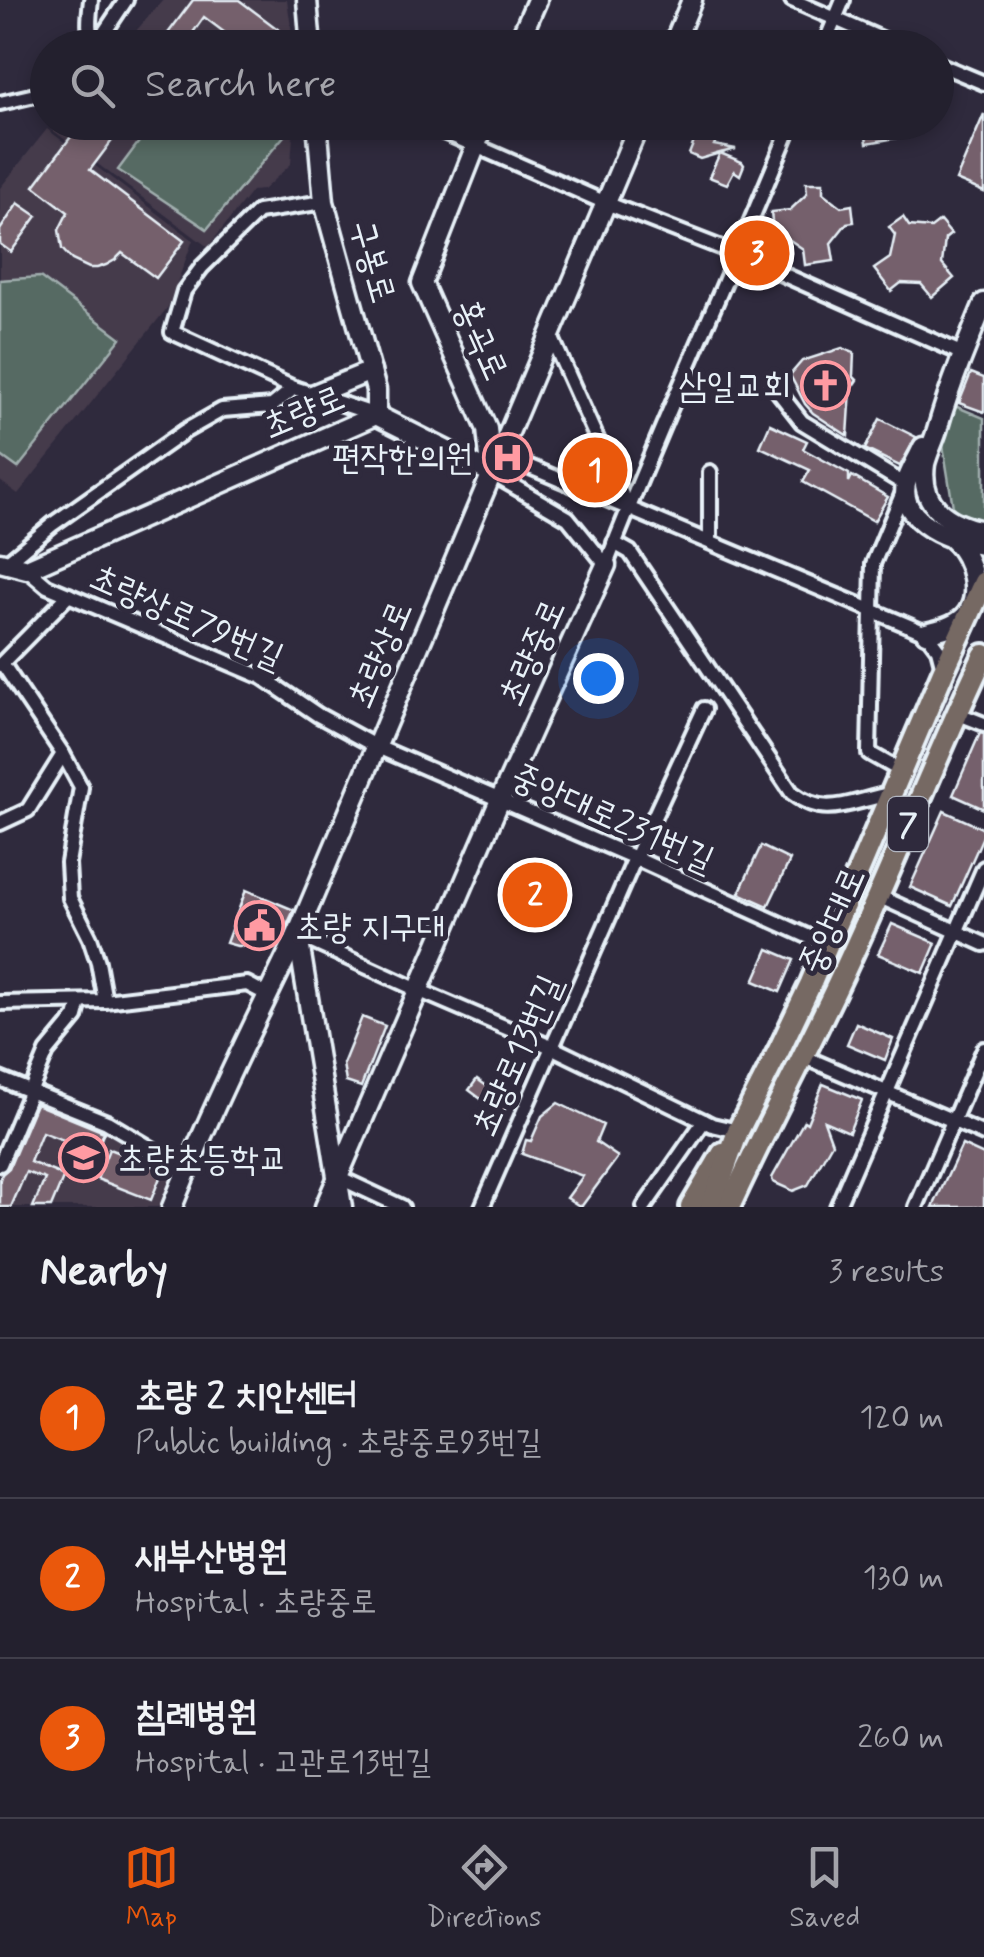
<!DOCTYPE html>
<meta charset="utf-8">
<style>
body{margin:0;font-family:Mynerve,"Poor Story",sans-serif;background:#2b2836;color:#f1f3f6}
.you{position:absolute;left:598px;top:678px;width:35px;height:35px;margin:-25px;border:8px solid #fff;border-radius:50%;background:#1a73e8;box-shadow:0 0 0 15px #1a73e833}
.badge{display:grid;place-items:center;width:65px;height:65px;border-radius:50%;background:#ea580c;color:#fff;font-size:32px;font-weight:700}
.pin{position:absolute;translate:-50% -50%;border:5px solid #fff;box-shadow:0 2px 10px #0006}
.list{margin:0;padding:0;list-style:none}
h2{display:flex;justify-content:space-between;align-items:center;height:130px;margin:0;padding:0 40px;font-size:42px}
h2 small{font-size:32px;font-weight:400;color:#a3a3aa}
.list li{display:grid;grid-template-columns:65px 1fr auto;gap:30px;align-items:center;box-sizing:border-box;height:160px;padding:0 40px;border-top:2px solid #403e4a}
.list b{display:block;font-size:38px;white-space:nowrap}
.list p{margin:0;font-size:32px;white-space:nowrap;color:#a3a3aa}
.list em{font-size:32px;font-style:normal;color:#a3a3aa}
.icon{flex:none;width:55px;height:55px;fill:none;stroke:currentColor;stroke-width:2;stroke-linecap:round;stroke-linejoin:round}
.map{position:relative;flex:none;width:984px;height:1207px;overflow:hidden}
.search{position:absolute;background:#23202e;box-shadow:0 5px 15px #0003;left:30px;right:30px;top:30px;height:110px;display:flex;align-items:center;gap:25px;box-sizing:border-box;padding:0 35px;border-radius:55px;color:#a3a3aa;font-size:38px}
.sheet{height:610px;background:#23202e}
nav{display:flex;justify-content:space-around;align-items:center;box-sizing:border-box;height:140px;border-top:2px solid #403e4a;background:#23202e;font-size:28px;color:#a3a3aa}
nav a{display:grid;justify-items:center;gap:5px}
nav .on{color:#ea580c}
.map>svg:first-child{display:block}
.built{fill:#443a4b}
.green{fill:#576a63;stroke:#a0aeae;stroke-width:2.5}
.building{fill:#75616c;stroke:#e8f1f8;stroke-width:2.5}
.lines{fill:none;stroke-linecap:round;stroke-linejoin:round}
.street-casing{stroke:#e8f1f8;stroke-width:20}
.secondary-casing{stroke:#e8f1f8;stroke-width:25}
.primary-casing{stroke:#e8f1f8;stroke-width:28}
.street{stroke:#2f2a3d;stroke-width:12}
.secondary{stroke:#2f2a3d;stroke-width:18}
.primary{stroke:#766964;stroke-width:20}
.labels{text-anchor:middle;stroke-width:10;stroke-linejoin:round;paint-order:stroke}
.shield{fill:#2f2a3d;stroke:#b0b5c0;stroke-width:2.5}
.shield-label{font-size:32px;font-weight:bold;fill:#e8f1f8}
.street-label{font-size:35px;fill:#e8f1f8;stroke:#2f2a3d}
.poi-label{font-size:35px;fill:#e8f1f8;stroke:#2f2a3d;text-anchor:end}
</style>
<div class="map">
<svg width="984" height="1207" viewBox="0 0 984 1207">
<rect width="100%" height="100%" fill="#2f2a3d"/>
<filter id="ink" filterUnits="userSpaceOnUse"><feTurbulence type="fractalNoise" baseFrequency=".01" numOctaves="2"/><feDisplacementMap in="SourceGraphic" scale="20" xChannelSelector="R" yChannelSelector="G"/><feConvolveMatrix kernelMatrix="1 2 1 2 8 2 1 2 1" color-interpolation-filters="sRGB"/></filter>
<g filter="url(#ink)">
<g class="built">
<polygon points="163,0 287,0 294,47 121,48"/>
<polygon points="57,122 294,123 291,164 263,190 252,191 208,247 51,129"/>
<polygon points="47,129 193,240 168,307 18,494 0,481 0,188"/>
<polygon points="31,1098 114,1131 171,1166 177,1170 162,1207 0,1207 0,1172"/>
</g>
<g class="green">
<polygon points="153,123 284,123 284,136 207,229 118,170"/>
<polygon points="40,277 121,338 18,468 0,455 0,280"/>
<polygon points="955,406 984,418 984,524 962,517 953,507 942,439"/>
</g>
<g class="building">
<polygon points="193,0 239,0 287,36 278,48 245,48 204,17 182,48 157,48"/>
<polygon points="984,114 984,192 956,180"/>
<polygon points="82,122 126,122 90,170 184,241 156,278 122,253 115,260 106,265 97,268 89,268 72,260 62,249 59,230 68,212 34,186"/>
<polygon points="702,122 717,122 723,125 714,145 736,149 720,153 742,162 744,165 740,175 734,171 727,184 709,177 720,153 700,159 689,154"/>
<polygon points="864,122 894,122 896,138 867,143"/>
<polygon points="806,183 823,183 823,193 841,207 852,205 854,222 847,223 831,243 834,261 805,265 803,249 787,238 774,239 771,212 790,210 807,194"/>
<polygon points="18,203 37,216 11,252 0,244 0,230"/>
<polygon points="903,217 909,226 931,228 940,221 951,234 945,239 942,264 954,278 932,297 921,284 901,283 891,291 874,269 890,258 895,235 889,227"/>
<polygon points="842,348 854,353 853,376 857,380 851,389 848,436 813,413 805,404 790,375 802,361"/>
<polygon points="971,373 984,378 984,412 959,403"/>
<polygon points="880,419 916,437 900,466 865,449"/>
<polygon points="770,424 807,441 803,449 849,474 849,482 852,476 888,497 874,521 803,482 810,470 760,447"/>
<polygon points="980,733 984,734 984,809 953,795"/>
<polygon points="944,811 984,829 984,834 952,906 910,887"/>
<polygon points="761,846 790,860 768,906 739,893"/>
<polygon points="246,890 294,910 278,945 237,946 226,943"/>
<polygon points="892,924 936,943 923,973 878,954"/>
<polygon points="768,949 794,960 780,992 754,981"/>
<polygon points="362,1017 385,1026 361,1087 346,1082 343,1064"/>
<polygon points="856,1023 893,1039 885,1060 847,1044"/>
<polygon points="477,1079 510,1103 501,1114 469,1090"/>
<polygon points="823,1084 862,1100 849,1132 824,1121 832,1143 808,1185 793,1191 773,1182 772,1178 804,1121 807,1123"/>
<polygon points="558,1103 603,1125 596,1142 618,1157 581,1207 567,1198 583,1176 522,1154 526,1140 531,1141 542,1116"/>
<polygon points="36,1104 104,1132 96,1152 42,1132 30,1162 64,1176 51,1207 33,1207 45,1179 26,1172 11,1207 0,1207 0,1179 2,1174 9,1168"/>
<polygon points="962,1145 984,1155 984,1207 933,1207"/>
<polygon points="109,1149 163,1170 151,1200 97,1179"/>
</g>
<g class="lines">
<defs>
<g id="street">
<path d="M91,0C89,17 87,32 94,48"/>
<polyline points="792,0 902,48"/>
<polyline points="94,48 126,0"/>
<polyline points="823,48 843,0"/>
<polyline points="936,63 984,83"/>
<polyline points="0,103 35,95 48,89"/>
<polyline points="421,122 606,203 737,254 963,354"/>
<polyline points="324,202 258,212 202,267 184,291 172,332 294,388 376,415"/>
<polyline points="550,334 628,508"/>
<polyline points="773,385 802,422 906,485 873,564 869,753 901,771"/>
<polyline points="499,454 926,633 938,649 943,668"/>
<polyline points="710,472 710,542"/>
<path d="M491,473L568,518L606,565C664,416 732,271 792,122"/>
<path d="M614,543L630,552L792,793C827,820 852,800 891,794"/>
<polyline points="5,564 53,524 185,431 222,410 272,406 294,388"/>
<polyline points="27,569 47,586 262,677 318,715 375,746 635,858 827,945"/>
<polyline points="2,663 63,754 81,787 68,863 70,898 90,938 98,962 105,1001"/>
<polyline points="0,665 69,595"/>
<polyline points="956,713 984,724"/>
<polyline points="0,823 28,810 63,754"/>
<polyline points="878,896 984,944"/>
<polyline points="297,935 418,990 551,1047 712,1125 738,1131"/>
<polyline points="0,1003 105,1001 247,984 266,994"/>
<polyline points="802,1056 984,1134"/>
<polyline points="0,1079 107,1122 174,1162 188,1167"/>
<polyline points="0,1164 47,1052 76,1017 80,1002"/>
<polyline points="338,1177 402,1207"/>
<polyline points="482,1207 635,858 704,709"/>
<polyline points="644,1207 704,1121"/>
<polyline points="837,1207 984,868"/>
<polyline points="916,1207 984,1049"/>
</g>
<g id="secondary">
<polyline points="307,0 311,48"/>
<polyline points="516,48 537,0"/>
<polyline points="672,48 692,0"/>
<polyline points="317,122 324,202 376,390 376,415"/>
<polyline points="485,122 422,283 487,429 491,468"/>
<path d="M984,303C967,344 950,385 938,427C935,439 928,451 925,464C919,506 948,524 984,531"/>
<polyline points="312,395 371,371"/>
<path d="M923,447C918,459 909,472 906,484C898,522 954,543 984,545"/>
<polyline points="0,562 27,569 376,415 491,473"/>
<path d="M926,633C939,630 953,627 963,618C984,599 972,556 953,540"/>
<polyline points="298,936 342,1207"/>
<path d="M172,1207C209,1114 254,1024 297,935L640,122"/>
<polyline points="325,1207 500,800 606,565"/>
</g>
<g id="primary">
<polyline points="691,1207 723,1153"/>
<polyline points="711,1207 738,1131 780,1048 811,983 943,672 984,582"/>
<path d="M729,1207C767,1124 811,1044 849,961C896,860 936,756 984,655"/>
</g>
</defs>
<use href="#street" class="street-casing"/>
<use href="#secondary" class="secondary-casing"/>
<use href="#primary" class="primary-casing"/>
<use href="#street" class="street"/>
<use href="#secondary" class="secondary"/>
<use href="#primary" class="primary"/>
</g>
</g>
<defs>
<symbol id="church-ring" viewBox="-11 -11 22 22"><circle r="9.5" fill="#2f2a3d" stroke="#ff9aa2" stroke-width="1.5"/><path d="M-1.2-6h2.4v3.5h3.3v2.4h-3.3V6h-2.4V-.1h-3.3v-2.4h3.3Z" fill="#ff9aa2"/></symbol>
<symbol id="hospital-ring" viewBox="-11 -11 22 22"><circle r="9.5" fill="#2f2a3d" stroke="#ff9aa2" stroke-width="1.5"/><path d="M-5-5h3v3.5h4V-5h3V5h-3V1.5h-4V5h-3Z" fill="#ff9aa2"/></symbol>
<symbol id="civic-ring" viewBox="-11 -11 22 22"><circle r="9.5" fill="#2f2a3d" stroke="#ff9aa2" stroke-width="1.5"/><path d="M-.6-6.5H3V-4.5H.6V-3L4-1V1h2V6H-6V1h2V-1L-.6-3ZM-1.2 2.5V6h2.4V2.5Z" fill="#ff9aa2"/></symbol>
<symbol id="school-ring" viewBox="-11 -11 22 22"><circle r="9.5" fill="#2f2a3d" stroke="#ff9aa2" stroke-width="1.5"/><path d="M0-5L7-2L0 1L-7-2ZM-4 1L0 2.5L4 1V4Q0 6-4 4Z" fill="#ff9aa2"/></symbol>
</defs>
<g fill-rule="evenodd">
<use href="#church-ring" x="798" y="358" width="55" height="55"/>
<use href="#hospital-ring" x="480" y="430" width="55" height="55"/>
<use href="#civic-ring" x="232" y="898" width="55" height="55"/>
<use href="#school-ring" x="56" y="1130" width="55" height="55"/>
</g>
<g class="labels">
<rect class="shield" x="888" y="797" width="40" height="54" rx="8"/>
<g class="shield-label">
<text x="908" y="835">7</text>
</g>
<g class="street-label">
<text transform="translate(374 261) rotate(74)" y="12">구봉로</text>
<text transform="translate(482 339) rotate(66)" y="12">홍곡로</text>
<text transform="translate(303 411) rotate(-23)" y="12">초량로</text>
<text transform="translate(187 616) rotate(24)" y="12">초량상로79번길</text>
<text transform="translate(531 652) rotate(-66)" y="12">초량중로</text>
<text transform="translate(379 654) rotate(-67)" y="12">초량상로</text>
<text transform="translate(613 817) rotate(24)" y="12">중앙대로231번길</text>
<text transform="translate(831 920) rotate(-66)" y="12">중앙대로</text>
<text transform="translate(516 1055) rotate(-66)" y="12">초량로13번길</text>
</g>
<g class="poi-label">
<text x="791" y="397">삼일교회</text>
<text x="473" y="469">편작한의원</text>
<text x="295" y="938" text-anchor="start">초량 지구대</text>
<text x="118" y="1170" text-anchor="start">초량초등학교</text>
</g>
</g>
</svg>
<div class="you"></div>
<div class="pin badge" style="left:595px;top:470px">1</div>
<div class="pin badge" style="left:535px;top:895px">2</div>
<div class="pin badge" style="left:757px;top:253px">3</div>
<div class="search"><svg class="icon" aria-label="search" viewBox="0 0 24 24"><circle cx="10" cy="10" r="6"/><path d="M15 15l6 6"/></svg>Search here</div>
</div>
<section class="sheet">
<h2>Nearby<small>3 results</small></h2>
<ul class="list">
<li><span class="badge">1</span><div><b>초량 2 치안센터</b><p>Public building · 초량중로93번길</p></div><em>120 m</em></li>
<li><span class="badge">2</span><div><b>새부산병원</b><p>Hospital · 초량중로</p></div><em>130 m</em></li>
<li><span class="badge">3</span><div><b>침례병원</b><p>Hospital · 고관로13번길</p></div><em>260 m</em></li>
</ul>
</section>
<nav>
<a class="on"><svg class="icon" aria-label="map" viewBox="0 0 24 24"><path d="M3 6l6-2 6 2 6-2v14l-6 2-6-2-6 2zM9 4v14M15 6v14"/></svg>Map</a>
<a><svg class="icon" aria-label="directions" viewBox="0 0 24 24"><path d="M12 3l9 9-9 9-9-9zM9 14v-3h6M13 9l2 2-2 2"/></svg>Directions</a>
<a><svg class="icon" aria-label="saved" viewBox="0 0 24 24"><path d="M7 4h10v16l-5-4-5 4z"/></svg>Saved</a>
</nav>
